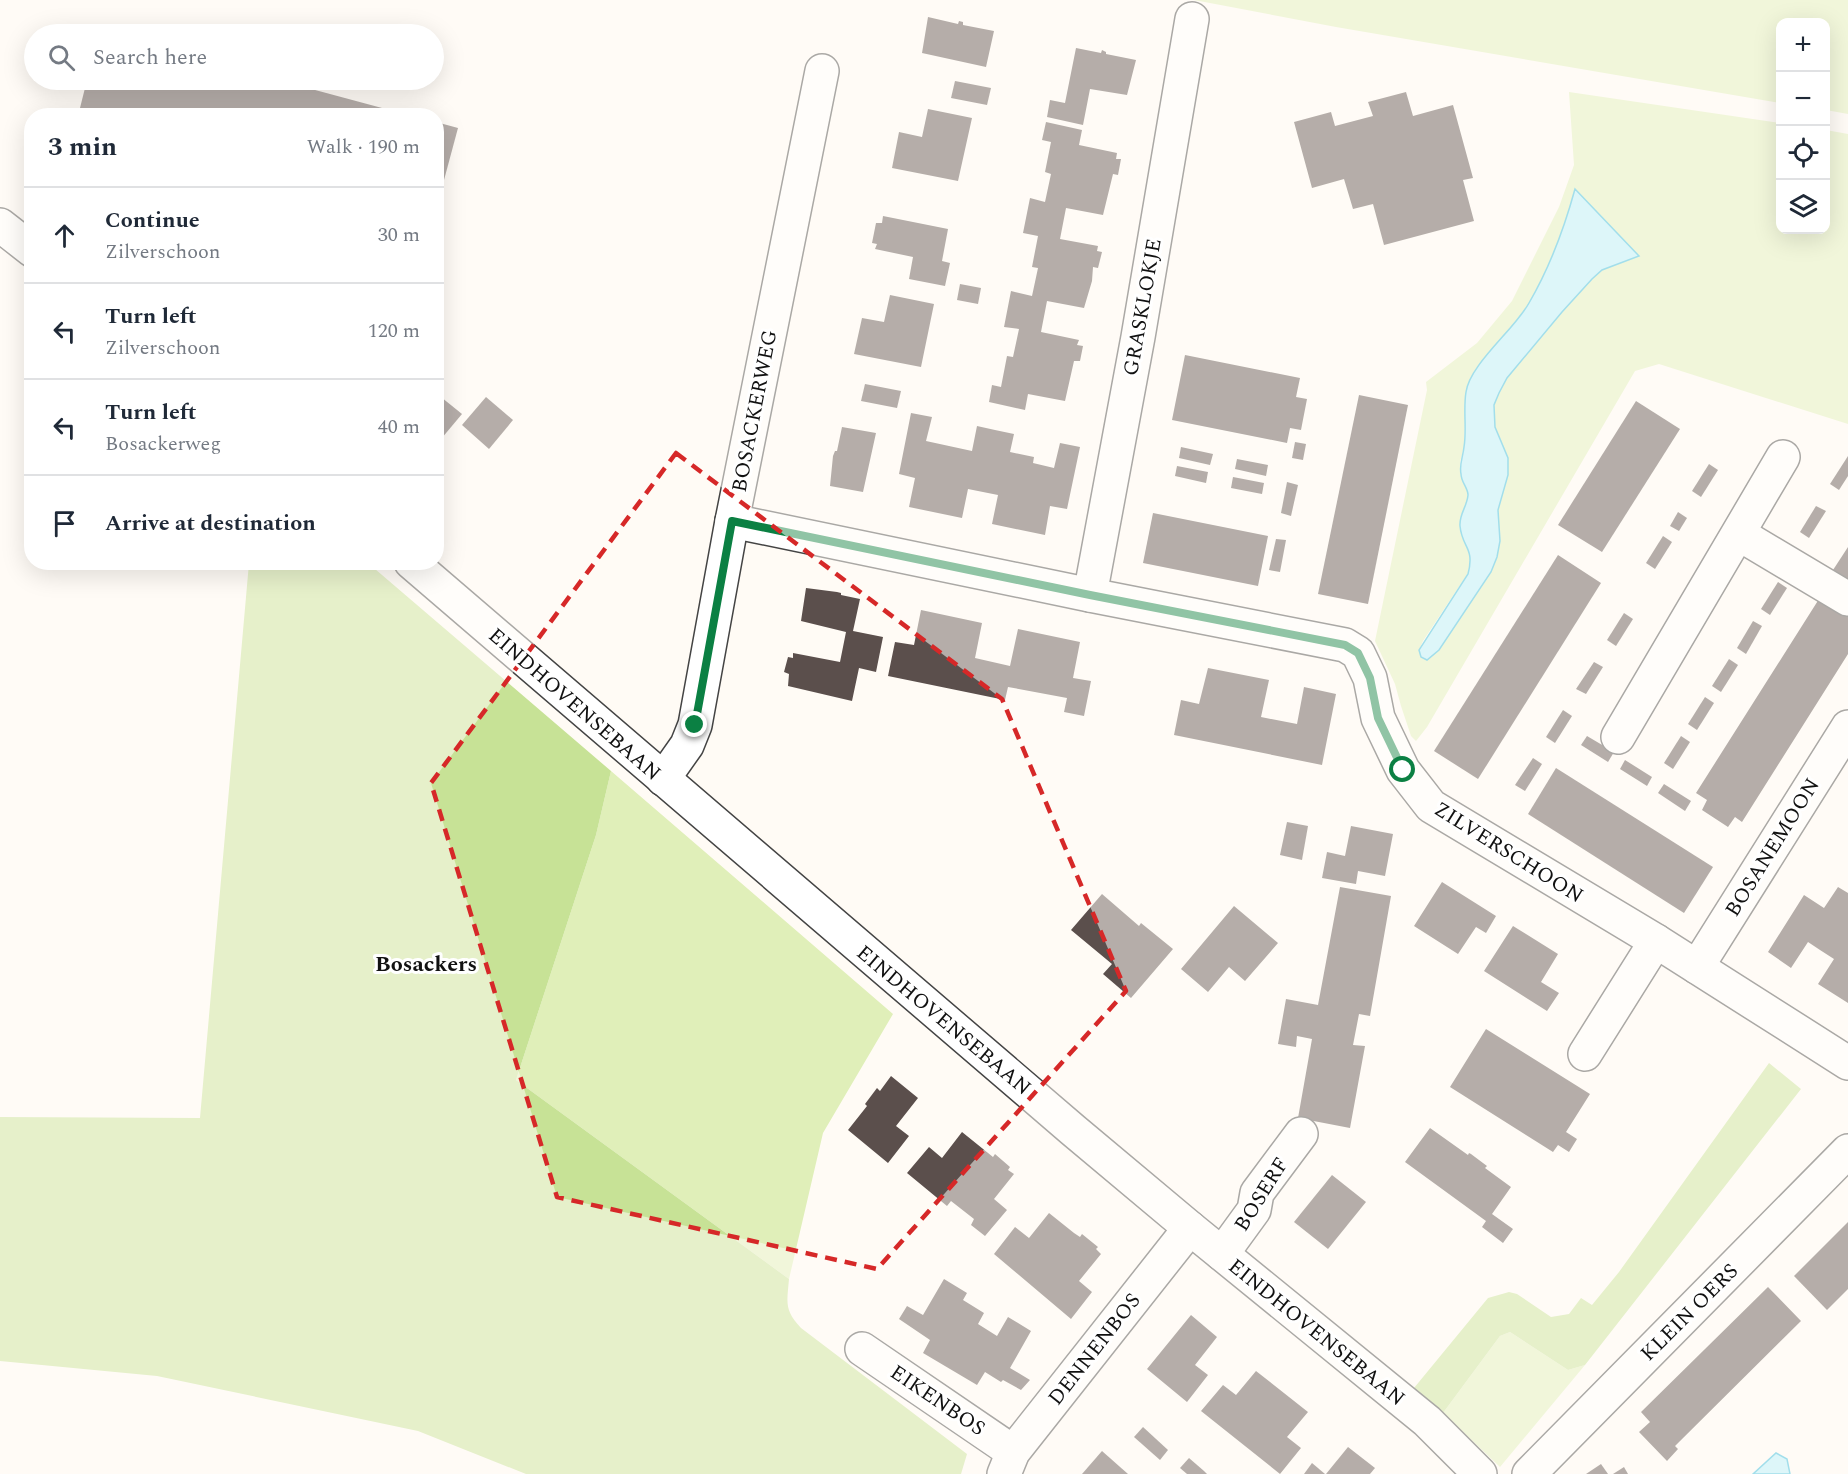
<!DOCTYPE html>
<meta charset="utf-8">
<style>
body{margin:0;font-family:Spectral,serif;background:#f2f2f3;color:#1f2937}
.controls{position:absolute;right:18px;top:18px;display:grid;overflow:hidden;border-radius:12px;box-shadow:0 6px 24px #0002}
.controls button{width:54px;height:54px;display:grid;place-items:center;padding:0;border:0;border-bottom:2px solid #e0e1e3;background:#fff;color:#1f2937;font:30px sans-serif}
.stop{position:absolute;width:18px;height:18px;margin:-14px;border:4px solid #0b8043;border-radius:50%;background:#fff}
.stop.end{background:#0b8043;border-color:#fff;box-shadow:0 2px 6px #0008}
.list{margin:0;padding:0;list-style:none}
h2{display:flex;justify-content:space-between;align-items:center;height:78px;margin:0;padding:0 24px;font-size:26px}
h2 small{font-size:20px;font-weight:400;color:#747a83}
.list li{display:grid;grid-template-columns:39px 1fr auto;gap:18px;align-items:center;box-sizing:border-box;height:96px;padding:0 24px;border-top:2px solid #e0e1e3}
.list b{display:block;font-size:22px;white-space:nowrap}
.list p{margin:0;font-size:20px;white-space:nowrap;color:#747a83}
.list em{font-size:20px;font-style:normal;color:#747a83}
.icon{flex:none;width:33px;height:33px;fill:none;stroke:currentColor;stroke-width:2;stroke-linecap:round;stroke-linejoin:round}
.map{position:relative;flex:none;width:1848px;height:1474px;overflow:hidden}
.search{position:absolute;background:#fff;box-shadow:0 6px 24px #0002;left:24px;top:24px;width:420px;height:66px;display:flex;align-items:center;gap:15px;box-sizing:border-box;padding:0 21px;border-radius:33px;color:#747a83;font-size:22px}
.panel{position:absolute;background:#fff;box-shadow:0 6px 24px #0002;left:24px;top:108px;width:420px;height:462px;border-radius:24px}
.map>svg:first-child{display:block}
.green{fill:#e0efb9;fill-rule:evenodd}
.forest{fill:#c7e296}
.water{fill:#b3f0fd;stroke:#31bbdd;stroke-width:1.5}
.building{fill:#5b4f4c}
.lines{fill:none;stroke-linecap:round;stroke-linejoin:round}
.minor-casing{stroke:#444;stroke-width:36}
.minor{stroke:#fff;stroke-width:33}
.route{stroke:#0b8043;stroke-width:8}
.marked{fill:none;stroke:#d62828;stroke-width:4.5;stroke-dasharray:12 8;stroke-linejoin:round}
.labels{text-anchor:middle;stroke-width:6;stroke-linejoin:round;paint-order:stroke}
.street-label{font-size:21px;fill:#111;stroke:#fff}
.neighbourhood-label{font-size:22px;font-weight:bold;fill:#111;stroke:#fff}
</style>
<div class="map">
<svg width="1848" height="1474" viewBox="0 0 1848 1474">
<rect width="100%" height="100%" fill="#fffbf5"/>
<g class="green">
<polygon points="1194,0 1848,0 1848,114 1826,110 1826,22 1780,22 1780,103 1336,27"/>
<path d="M1569,92L1780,123V230H1826V130L1848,134V424L1659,364L1635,371L1427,727L1416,741L1411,736L1401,706L1395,684L1375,641L1427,390L1426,382L1477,343L1512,301L1559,207L1574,165ZM1576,190L1638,256L1602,270L1592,279L1562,312L1507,378L1499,393L1494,405L1495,427L1508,458V475L1498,510L1500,541L1497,557L1491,572L1439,650L1421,657L1419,650L1423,641L1468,573L1471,555L1460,526L1461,515L1467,505L1468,492L1461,477L1460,462L1464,447L1466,391L1528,305L1546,271L1564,230Z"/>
<polygon points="611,771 893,1014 823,1133 789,1279 516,1080 596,835"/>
<polygon points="1510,1332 1568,1370 1585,1365 1500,1467 1443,1413 1500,1336"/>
</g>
<g class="forest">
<path d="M249,563H368L611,771L596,835L516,1080L789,1279C787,1303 784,1310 801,1328L967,1454L961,1474H526L418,1431L157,1376L0,1361V1117L200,1118Z"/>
<polygon points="1769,1063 1801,1089 1585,1365 1568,1370 1510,1332 1500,1336 1443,1413 1414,1388 1488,1298 1509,1292 1517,1294 1551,1317 1569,1314 1581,1298 1592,1305 1619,1272"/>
</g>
<g class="water">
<path d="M1575,189L1639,256L1602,270L1592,279L1562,312L1507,378L1499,393L1494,405L1495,427L1508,458V475L1498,510L1500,541L1497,557L1491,572L1439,650L1427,660L1421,657L1419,650L1468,574C1475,547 1462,548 1460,526C1459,514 1467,507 1468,495C1468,488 1461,482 1461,474C1459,464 1463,457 1464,447C1467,429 1463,410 1466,392C1470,364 1514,330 1529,303C1550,267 1564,229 1575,189Z"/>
<polygon points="1776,1453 1787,1459 1790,1474 1753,1474"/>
</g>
<g class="building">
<polygon points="928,17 958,24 959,21 963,22 963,25 994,31 986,67 922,53"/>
<polygon points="1076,48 1101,53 1102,50 1106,52 1106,54 1136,60 1127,95 1090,89 1083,125 1047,117 1050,100 1065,103"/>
<polygon points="87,80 278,80 408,115 78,116"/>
<polygon points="955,81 991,88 987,105 951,98"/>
<polygon points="1406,92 1413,116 1453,105 1473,178 1463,180 1474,221 1384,245 1373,204 1353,209 1344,179 1312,188 1294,122 1331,112 1335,126 1373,116 1368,102"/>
<polygon points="928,109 972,118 958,181 892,168 899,132 922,137"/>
<polygon points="436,122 458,128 437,206 436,206"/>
<polygon points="1046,122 1082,130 1079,145 1117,153 1116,159 1121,159 1118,175 1113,174 1103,215 1066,208 1060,239 1098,246 1097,251 1102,252 1098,268 1093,267 1092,281 1084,308 1047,301 1041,332 1079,340 1077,345 1083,346 1080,361 1074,361 1065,401 1028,394 1025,410 989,402 992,385 1001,387 1007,356 1013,357 1019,329 1004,327 1011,291 1032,296 1038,268 1032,267 1038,236 1023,233 1030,198 1045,202 1051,174 1045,172 1051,142 1042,140"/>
<polygon points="883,216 948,229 942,261 950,263 945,286 909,279 913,257 875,249 877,244 872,243 876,223 882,223"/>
<polygon points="960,284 981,288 978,304 957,300"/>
<polygon points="890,295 934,304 921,367 854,354 862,318 884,322"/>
<polygon points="1185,355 1300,378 1296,397 1307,399 1301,430 1290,428 1287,443 1172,420"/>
<polygon points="865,384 901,391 897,408 861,401"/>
<polygon points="436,393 462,414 436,445"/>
<polygon points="1359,395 1408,405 1368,604 1318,594"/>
<polygon points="486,397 513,420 489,449 462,425"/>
<polygon points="1636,401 1680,429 1602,552 1558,525"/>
<polygon points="911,413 932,417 926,441 972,451 977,426 995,430 1014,434 1010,452 1034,457 1033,463 1054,468 1060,443 1080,447 1067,509 1050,506 1045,535 992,524 998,495 968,489 962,518 909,507 915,478 899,474"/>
<polygon points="842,427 876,433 863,492 830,486 833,456 835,451 837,451"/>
<polygon points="1295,442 1306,444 1303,460 1292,458"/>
<polygon points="1181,447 1213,454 1210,465 1179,458"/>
<polygon points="1848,456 1848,476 1839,490 1830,484"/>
<polygon points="1237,459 1268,465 1266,476 1235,469"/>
<polygon points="1709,464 1718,470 1701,497 1692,491"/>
<polygon points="1177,466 1208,472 1206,483 1175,476"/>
<polygon points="1233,477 1264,483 1262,494 1231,488"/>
<polygon points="1287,482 1298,485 1291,516 1281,513"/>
<polygon points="1816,506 1826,511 1809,538 1800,532"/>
<polygon points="1678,512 1687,518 1679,531 1670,526"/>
<polygon points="1153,513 1268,536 1258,586 1143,563"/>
<polygon points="1663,536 1672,542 1655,569 1646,563"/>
<polygon points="1276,539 1286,540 1280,572 1269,570"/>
<polygon points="1848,547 1848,579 1833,570"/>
<polygon points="1558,555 1601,583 1478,779 1434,751"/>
<polygon points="1778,582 1787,588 1770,615 1761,609"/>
<polygon points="806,588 837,592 841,593 841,595 860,599 853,631 883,637 876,672 859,668 852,701 788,686 789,674 784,672 788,657 793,658 793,653 840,662 846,632 801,621"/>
<polygon points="1819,599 1848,617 1848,654 1742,822 1735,817 1728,827 1702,810 1707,800 1696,793"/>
<polygon points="921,610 982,623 975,658 1010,666 1018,629 1080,642 1073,678 1091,681 1084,716 1064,712 1067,698 1008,687 1005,700 888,676 895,642 914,645"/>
<polygon points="1624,613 1633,619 1616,646 1607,640"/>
<polygon points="1753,621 1762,626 1746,654 1737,648"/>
<polygon points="1729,659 1738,665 1721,692 1712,686"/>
<polygon points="1594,662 1603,667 1586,694 1576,689"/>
<polygon points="1208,668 1269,680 1261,717 1297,724 1304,687 1336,694 1322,765 1174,735 1181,700 1199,704"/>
<polygon points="1705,697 1714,703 1697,730 1688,724"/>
<polygon points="1563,710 1572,716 1555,743 1546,737"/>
<polygon points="1587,736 1614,752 1608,762 1581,745"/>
<polygon points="1681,736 1690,742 1673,769 1664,763"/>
<polygon points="1533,758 1542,764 1525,791 1515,785"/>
<polygon points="1625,760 1652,777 1647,786 1620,769"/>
<polygon points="1556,768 1713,867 1684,913 1528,814"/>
<polygon points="1664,784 1691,801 1685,811 1658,793"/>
<polygon points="1287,822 1308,826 1302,860 1280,855"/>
<polygon points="1351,826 1393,834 1385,876 1358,871 1356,884 1322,878 1327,852 1345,856"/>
<polygon points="1442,882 1496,916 1486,933 1476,927 1458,954 1414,926"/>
<polygon points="1340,887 1391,896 1370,1016 1359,1014 1353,1045 1365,1046 1350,1128 1298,1118 1312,1039 1297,1036 1296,1047 1278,1044 1286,999 1318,1005"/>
<polygon points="1838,887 1848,893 1848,1003 1818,984 1834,959 1820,950 1808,942 1791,968 1768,952 1804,895 1824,908"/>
<polygon points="1102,894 1139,926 1141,923 1173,949 1131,998 1103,974 1112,964 1071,930"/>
<polygon points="1234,906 1278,943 1245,981 1229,967 1208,992 1181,969"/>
<polygon points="1513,926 1558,954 1541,982 1559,993 1547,1011 1484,971"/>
<polygon points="1486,1029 1590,1094 1566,1132 1577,1139 1569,1152 1558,1145 1553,1152 1450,1087"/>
<polygon points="891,1076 918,1098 896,1126 909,1136 888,1163 848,1130 867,1106 865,1104 877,1088 880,1091"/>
<polygon points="1430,1128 1468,1155 1469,1153 1471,1154 1487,1166 1485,1168 1511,1187 1492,1214 1513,1229 1503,1243 1482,1227 1486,1221 1405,1162"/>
<polygon points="962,1132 993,1157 995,1154 1010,1167 1008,1170 1014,1174 994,1199 1007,1210 985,1236 971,1225 974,1219 951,1201 947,1206 907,1173 929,1147 942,1158"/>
<polygon points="1332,1175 1366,1202 1328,1249 1294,1222"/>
<polygon points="1049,1213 1074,1233 1080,1237 1082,1234 1098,1247 1096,1249 1101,1254 1079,1281 1092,1292 1071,1319 994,1254 1015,1227 1029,1238"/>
<polygon points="1848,1222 1848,1289 1827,1310 1794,1276"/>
<polygon points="944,1279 967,1293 963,1300 984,1313 978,1324 997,1336 1008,1317 1031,1331 1010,1368 1030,1380 1021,1390 1003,1380 1001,1382 985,1372 977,1385 923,1353 930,1340 899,1319 907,1306 923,1315"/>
<polygon points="1768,1287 1801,1321 1675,1446 1678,1449 1667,1461 1639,1432 1650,1422 1641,1412"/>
<polygon points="1191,1315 1217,1337 1195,1365 1208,1375 1187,1402 1147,1369"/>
<polygon points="1256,1371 1308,1412 1287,1437 1301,1448 1280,1474 1201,1411 1223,1385 1236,1395"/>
<polygon points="1143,1427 1168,1450 1160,1460 1134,1437"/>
<polygon points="1348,1447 1375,1468 1370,1474 1326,1474"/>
<polygon points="1102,1451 1128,1474 1082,1474"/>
<polygon points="1189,1458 1204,1471 1207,1474 1187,1474 1180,1468"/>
<polygon points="1312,1463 1325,1474 1304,1474"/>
<polygon points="1601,1464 1608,1474 1586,1474"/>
<polygon points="1624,1467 1628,1474 1613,1474"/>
</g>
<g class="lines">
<defs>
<g id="minor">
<polyline points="0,225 32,250"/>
<polyline points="732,521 1090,595 1345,645 1358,653 1370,678 1378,718 1403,770 1431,806 1656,941 1848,1063"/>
<polyline points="1739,534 1848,599"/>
<polyline points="411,562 1073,1130 1190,1228 1427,1421 1480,1474"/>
<polyline points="1090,595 1138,337 1192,19"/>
<polyline points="1618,737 1783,457"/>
<polyline points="663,779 687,745 695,725 732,521 822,71"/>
<polyline points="1697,967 1848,727"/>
<polyline points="1585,1054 1656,941"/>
<polyline points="1222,1254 1254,1210 1257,1193 1301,1134"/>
<polyline points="862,1349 1013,1452"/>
<polyline points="1004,1474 1013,1452 1190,1228"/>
<polyline points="1529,1474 1848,1151"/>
</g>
</defs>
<use href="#minor" class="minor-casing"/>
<use href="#minor" class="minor"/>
</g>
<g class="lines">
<polyline class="route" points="695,725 732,521 1090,595 1345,645 1358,653 1370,678 1378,718 1403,770"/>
</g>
<path d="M0 0H1848V1474H0ZM676,453L1002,699L1126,991L877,1269L557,1197L431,783Z" fill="#fffbf5" fill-opacity=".55" fill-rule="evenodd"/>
<path class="marked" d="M676,453L1002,699L1126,991L877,1269L557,1197L431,783Z"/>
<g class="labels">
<g class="street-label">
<text transform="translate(1142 307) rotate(-80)" y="7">GRASKLOKJE</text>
<text transform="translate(754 411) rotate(-79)" y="7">BOSACKERWEG</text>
<text transform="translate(575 704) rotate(41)" y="7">EINDHOVENSEBAAN</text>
<text transform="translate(1772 847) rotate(-58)" y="7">BOSANEMOON</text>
<text transform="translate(1509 852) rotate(32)" y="7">ZILVERSCHOON</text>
<text transform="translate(944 1020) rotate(40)" y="7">EINDHOVENSEBAAN</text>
<text transform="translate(1261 1194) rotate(-58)" y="7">BOSERF</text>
<text transform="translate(1689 1312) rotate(-45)" y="7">KLEIN OERS</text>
<text transform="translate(1317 1332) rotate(39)" y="7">EINDHOVENSEBAAN</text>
<text transform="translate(1094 1349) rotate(-52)" y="7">DENNENBOS</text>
<text transform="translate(938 1400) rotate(34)" y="7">EIKENBOS</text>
</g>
<g class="neighbourhood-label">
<text x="426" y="971">Bosackers</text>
</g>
</g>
</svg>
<div class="controls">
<button>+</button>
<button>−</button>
<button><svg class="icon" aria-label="locate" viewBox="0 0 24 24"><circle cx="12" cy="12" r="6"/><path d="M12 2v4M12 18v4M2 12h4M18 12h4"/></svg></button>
<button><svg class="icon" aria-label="layers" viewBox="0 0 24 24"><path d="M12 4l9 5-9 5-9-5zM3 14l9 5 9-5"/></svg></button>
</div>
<div class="stop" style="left:1403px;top:770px"></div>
<div class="stop end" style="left:695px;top:725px"></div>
<div class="search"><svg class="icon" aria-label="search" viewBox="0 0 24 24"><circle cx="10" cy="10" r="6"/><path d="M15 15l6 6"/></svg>Search here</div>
<section class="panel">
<h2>3 min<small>Walk · 190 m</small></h2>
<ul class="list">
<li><svg class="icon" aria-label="ahead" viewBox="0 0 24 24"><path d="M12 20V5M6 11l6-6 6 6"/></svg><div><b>Continue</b><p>Zilverschoon</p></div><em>30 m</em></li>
<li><svg class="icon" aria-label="left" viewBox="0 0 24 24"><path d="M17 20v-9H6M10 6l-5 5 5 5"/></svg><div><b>Turn left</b><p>Zilverschoon</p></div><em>120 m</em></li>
<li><svg class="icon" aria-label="left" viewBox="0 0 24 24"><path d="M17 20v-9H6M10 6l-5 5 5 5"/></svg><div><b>Turn left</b><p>Bosackerweg</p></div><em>40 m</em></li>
<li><svg class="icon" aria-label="arrive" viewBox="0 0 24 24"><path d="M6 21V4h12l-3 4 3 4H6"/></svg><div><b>Arrive at destination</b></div></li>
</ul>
</section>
</div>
